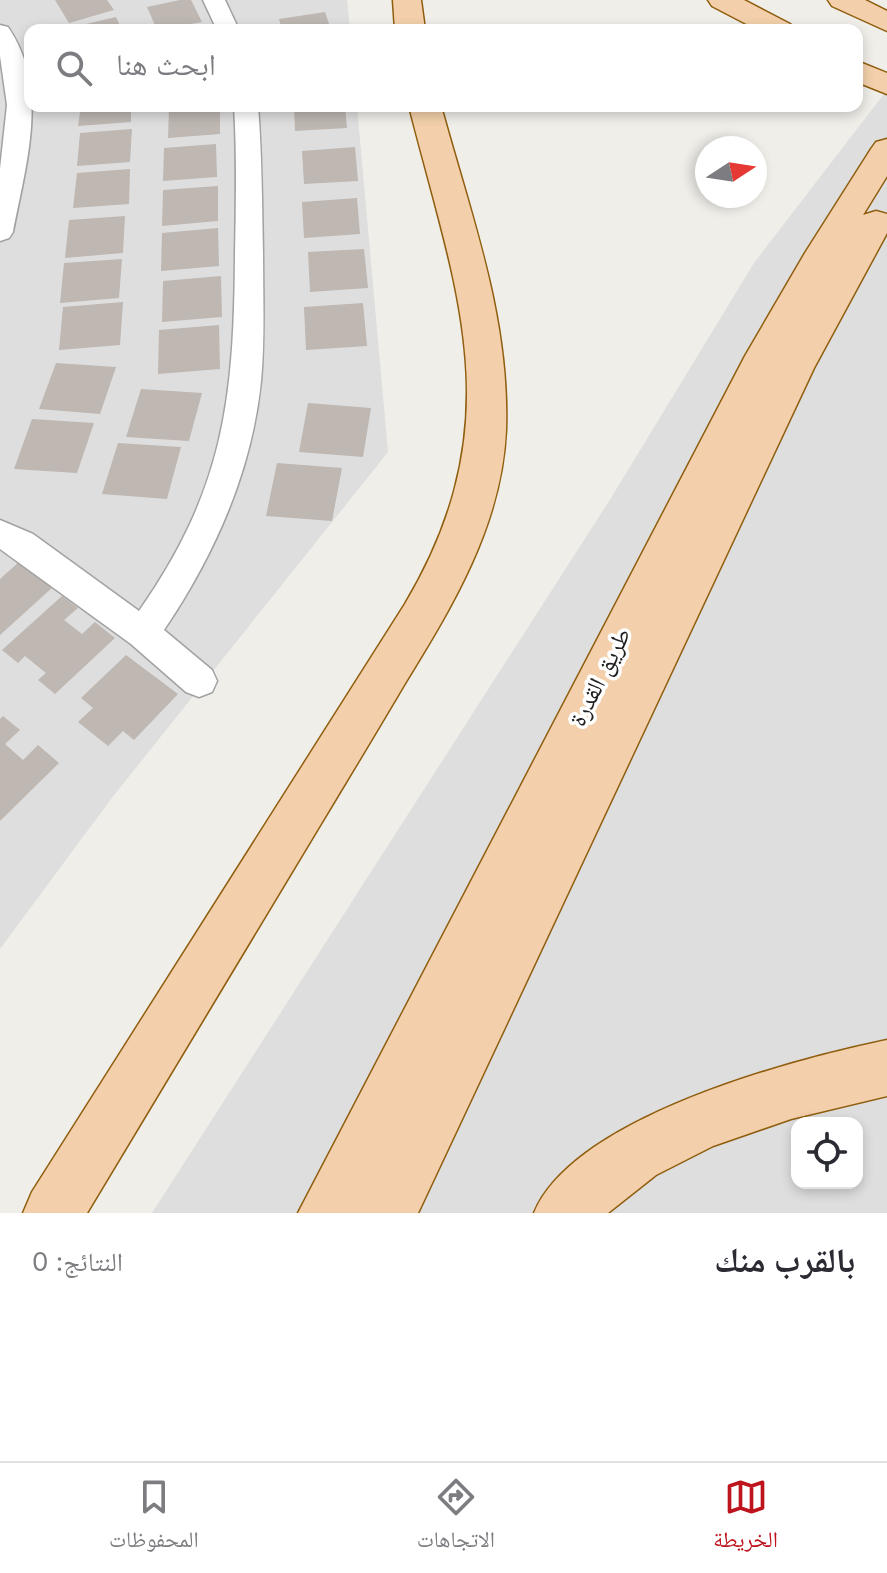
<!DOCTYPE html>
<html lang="ar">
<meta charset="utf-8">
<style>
body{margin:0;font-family:Inter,"Noto Naskh Arabic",sans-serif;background:#f2f2f3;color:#2b2b33;direction:rtl}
.controls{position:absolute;right:24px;bottom:24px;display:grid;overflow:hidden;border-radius:16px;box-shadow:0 4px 12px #0003}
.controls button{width:72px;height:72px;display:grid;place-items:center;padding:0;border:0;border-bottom:2px solid #e1e1e2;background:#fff;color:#2b2b33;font:40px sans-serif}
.compass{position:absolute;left:695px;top:136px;width:72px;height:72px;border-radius:50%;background:#fff;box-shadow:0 4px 12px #0003;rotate:78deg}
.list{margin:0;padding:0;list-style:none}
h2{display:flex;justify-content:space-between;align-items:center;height:104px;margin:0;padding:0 32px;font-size:34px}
h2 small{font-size:26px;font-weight:400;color:#7c7c81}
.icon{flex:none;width:44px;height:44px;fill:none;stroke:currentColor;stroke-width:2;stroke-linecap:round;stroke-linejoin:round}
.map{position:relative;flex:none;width:887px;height:1213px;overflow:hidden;direction:ltr}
.search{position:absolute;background:#fff;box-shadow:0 4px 12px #0003;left:24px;right:24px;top:24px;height:88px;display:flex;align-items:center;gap:20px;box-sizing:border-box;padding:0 28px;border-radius:16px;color:#7c7c81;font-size:30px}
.sheet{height:248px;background:#fff}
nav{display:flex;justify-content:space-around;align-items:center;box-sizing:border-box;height:112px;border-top:2px solid #e1e1e2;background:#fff;font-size:22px;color:#7c7c81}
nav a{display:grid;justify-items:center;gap:4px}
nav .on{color:#be141d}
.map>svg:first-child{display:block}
.residential{fill:#dfdede;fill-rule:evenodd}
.building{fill:#beb7b2}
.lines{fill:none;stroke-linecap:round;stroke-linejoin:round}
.minor-casing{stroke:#a2a2a2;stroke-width:3}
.major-casing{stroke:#8f5e0f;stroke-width:3}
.minor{fill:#fff;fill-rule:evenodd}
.major{fill:#f3d0ab;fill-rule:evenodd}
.labels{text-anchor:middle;stroke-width:7;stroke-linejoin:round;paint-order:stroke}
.street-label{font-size:24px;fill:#212121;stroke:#fff}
</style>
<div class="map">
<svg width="887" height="1213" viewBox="0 0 887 1213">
<rect width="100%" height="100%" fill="#f0eee9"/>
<g class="residential">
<polygon points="0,0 347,0 350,30 30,30 30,106 357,106 388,452 111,799 0,949"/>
<path d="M887,90V1213H152L611,498L754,263ZM797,1123H857V1183H797Z"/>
</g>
<g class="building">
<polygon points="55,0 107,0 114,10 69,23"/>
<polygon points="180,0 191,0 202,22 157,30 147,7"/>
<polygon points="325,12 331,30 282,30 279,19"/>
<polygon points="116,17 122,30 70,30 69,28"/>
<polygon points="81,106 131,106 131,122 78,126"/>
<polygon points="169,106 220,106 220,134 168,138"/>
<polygon points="294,106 345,106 347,128 295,131"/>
<polygon points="132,129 130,162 77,166 80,133"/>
<polygon points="216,144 217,177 163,181 164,148"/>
<polygon points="355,147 358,181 304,184 302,151"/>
<polygon points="130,169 129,204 73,208 77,173"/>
<polygon points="218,186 218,221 162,226 163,190"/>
<polygon points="357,198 360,234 304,238 302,202"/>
<polygon points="125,216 123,253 65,258 69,220"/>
<polygon points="218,228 219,266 161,271 162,233"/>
<polygon points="364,249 368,288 310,292 308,252"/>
<polygon points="122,259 119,298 60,303 64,263"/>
<polygon points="221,276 222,317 162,322 163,281"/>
<polygon points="123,302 120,345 59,350 63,307"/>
<polygon points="363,303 367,346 306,350 304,307"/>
<polygon points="219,325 220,369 158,374 159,330"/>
<polygon points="56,363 116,367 100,414 39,409"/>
<polygon points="141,389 202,393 189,441 126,437"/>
<polygon points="308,403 371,408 363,457 299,452"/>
<polygon points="32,419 94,423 77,473 14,469"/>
<polygon points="118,443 181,447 167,499 102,494"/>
<polygon points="277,463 342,468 332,521 266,516"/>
<polygon points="20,561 53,587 0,635 0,579"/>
<polygon points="62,596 78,608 64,620 82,634 95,622 115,638 55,694 38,680 46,673 25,656 18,663 2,650"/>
<polygon points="126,655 178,694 134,740 123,731 108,746 78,722 93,708 81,698"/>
<polygon points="3,716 20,730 5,744 23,760 38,745 59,763 0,821 0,719"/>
</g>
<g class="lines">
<defs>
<g id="minor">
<polygon points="203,0 225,0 239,30 217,30"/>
<path d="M0,25L8,27C50,88 26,164 13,232L9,238L0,241V169L7,105L0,56Z"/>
<path d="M234,106H258C262,155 262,204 263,253C263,296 265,339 261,381C252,471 214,556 164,630L212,670L217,681L212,692L199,697L186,692L131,644L0,549V520L33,534L139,611C225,488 234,398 235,253C236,204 237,155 234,106Z"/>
</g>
<g id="major">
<polygon points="393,0 421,0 425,30 395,30"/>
<polygon points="708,0 744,0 790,24 795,30 758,30 712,6"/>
<polygon points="828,0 865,0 887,11 887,31 832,6"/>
<polygon points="857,61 887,73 887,94 857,82"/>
<path d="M409,106H441C470,213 510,317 506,430C502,525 452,607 404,685C377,731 349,777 322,822C243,953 165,1083 87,1213H23L32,1192L405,604C513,422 457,294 409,106Z"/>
<polygon points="887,139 887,176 863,215 876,211 887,214 887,233 814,368 418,1213 298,1213 745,356 805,253 871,149 876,142"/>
<path d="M887,1040V1096L791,1119L713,1146L656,1175L608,1213H534C574,1117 792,1060 887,1040Z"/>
</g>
</defs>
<use href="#minor" class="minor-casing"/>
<use href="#major" class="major-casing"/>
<use href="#minor" class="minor"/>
<use href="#major" class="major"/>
</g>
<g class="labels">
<g class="street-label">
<text transform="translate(600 677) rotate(-63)" y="8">طريق القدرة</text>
</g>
</g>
</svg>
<div class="controls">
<button><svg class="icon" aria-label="locate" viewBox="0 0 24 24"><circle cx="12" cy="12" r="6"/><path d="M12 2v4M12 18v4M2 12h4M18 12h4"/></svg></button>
</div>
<svg class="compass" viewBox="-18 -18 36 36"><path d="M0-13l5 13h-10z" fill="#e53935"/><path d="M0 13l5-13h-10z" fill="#7c7c81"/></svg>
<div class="search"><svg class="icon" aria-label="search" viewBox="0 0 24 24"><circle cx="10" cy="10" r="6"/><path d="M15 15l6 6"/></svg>ابحث هنا</div>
</div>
<section class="sheet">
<h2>بالقرب منك<small>النتائج: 0</small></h2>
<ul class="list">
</ul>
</section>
<nav>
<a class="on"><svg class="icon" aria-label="map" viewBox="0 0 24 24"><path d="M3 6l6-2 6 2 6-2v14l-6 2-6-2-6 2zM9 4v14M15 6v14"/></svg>الخريطة</a>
<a><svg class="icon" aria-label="directions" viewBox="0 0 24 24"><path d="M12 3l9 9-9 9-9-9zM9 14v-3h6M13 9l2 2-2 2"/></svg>الاتجاهات</a>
<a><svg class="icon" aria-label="saved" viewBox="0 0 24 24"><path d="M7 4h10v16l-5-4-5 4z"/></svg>المحفوظات</a>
</nav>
